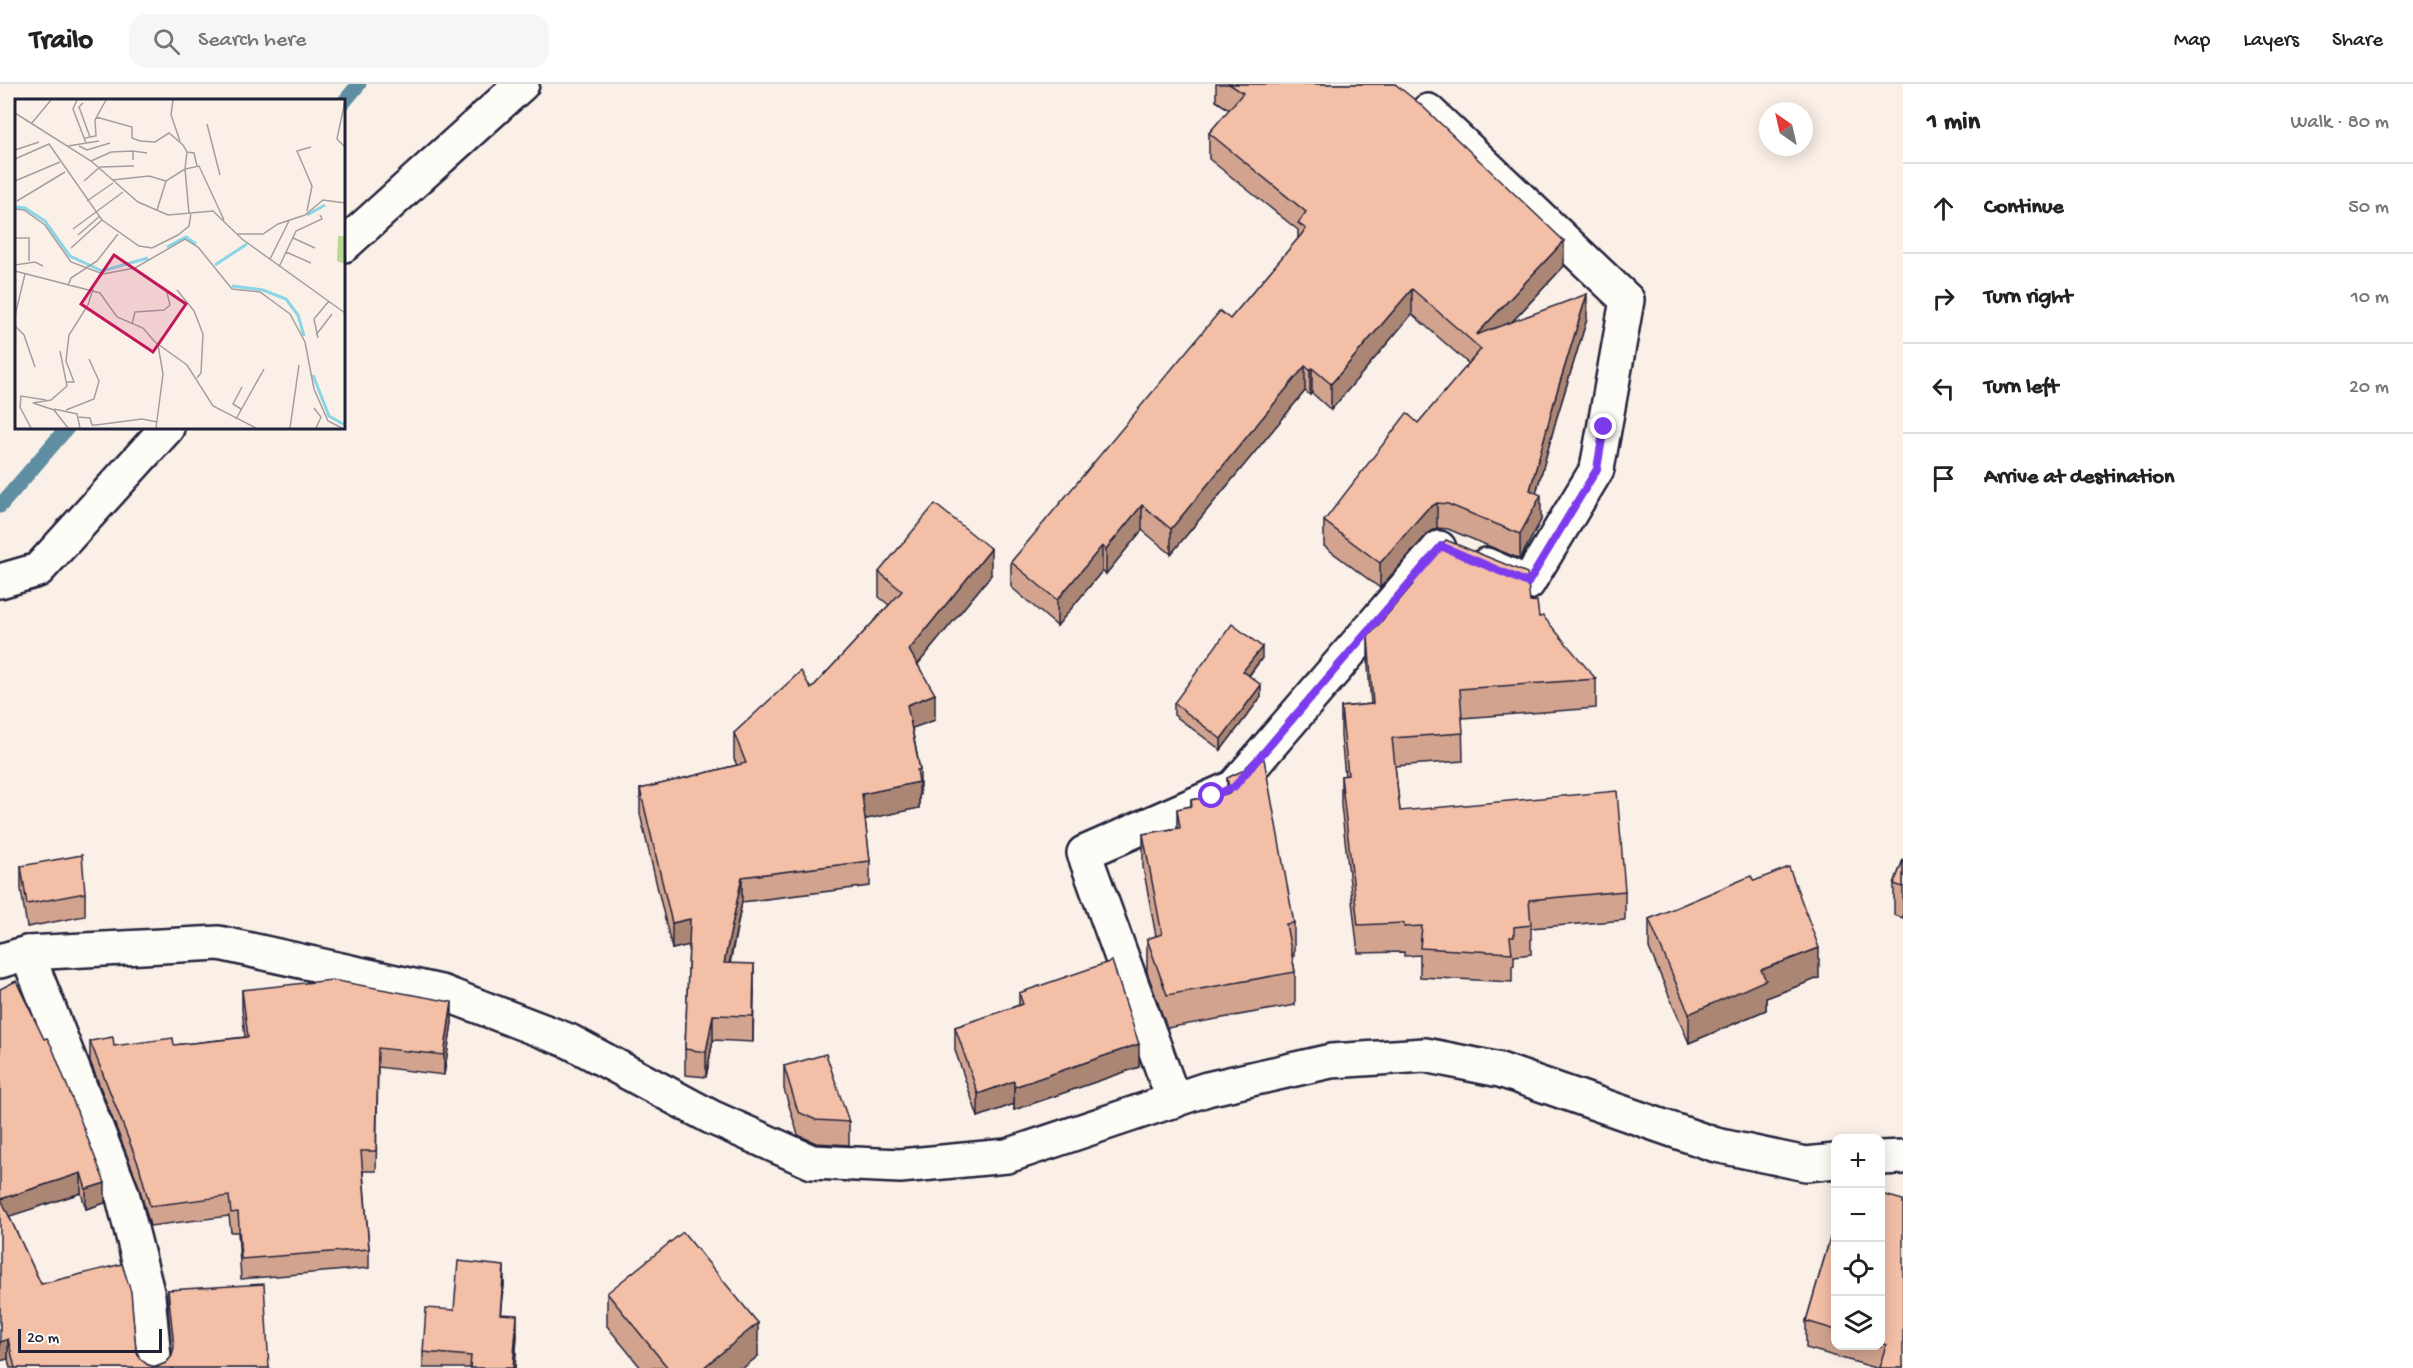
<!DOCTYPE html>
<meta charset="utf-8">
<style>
body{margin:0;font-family:"Gochi Hand",sans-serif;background:#f6f6f6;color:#222}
.controls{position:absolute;right:18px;bottom:18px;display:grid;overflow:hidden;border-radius:12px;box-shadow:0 3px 15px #0003}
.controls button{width:54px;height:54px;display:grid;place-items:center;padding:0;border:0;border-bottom:2px solid #e0e0e0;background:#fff;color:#222;font:30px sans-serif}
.compass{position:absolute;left:1759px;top:18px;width:54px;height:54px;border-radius:50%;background:#fff;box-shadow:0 3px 15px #0003;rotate:326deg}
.scale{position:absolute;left:18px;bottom:15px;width:144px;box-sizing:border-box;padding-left:6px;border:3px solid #22223b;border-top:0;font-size:16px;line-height:21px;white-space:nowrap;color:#22223b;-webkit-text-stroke:4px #fdfcf7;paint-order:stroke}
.stop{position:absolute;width:18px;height:18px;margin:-14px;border:4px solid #7c3aed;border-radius:50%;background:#fff}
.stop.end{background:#7c3aed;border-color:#fff;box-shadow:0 2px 6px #0008}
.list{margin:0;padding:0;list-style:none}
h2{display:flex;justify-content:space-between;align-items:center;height:78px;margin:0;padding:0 24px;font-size:26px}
h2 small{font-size:20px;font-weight:400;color:#767676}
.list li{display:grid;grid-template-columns:39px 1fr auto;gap:18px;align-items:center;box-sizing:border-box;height:90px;padding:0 24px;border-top:2px solid #e0e0e0}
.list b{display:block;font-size:22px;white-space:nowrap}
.list em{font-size:20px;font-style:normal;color:#767676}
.icon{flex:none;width:33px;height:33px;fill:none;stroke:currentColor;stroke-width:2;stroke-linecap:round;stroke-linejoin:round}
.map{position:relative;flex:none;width:1903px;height:1284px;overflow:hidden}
header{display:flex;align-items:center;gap:36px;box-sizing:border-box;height:84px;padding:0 30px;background:#fff;border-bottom:2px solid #e0e0e0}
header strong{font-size:28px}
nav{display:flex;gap:33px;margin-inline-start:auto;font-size:21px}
.search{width:420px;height:54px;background:#f6f6f6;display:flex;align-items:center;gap:15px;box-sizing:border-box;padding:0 21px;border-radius:18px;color:#767676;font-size:22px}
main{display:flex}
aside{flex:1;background:#fff}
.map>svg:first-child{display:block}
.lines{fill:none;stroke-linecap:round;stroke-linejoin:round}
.stream{stroke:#5f8ea2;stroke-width:15}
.minor-casing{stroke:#22223b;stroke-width:38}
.tertiary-casing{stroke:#22223b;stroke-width:38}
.minor{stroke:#fdfcf7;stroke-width:33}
.tertiary{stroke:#fdfcf7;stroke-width:33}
.wall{fill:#d2a490;stroke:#22223b;stroke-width:1.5}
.shaded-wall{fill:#ab8675;stroke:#22223b;stroke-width:1.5}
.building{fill:#f4bfa7;stroke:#22223b;stroke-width:1.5}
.route{stroke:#7c3aed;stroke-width:8}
.inset-river{fill:none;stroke:#88d6e6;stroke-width:3}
.inset-road{fill:none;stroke:#a49ea2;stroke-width:1.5}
.view{fill:#c2185b;fill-opacity:0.15;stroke:#c2185b;stroke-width:3}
.inset-edge{fill:none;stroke:#22223b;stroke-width:3}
</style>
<header>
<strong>Trailo</strong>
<div class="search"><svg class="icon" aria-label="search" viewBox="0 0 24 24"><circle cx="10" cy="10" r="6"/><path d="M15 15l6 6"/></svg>Search here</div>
<nav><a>Map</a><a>Layers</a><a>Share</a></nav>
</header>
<main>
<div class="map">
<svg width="1903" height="1284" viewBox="0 0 1903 1284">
<rect width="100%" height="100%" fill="#fbf0e7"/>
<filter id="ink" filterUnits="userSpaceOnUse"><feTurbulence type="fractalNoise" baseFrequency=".0167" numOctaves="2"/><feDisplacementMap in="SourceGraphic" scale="12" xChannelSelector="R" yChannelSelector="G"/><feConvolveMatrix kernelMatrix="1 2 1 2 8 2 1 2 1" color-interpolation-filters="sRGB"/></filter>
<g filter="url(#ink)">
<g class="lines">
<g class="stream">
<polyline points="344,18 359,0"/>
<polyline points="0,422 67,344"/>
</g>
<defs>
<g id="minor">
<polyline points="1428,27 1627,216 1597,385 1528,499 1486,481"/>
<polyline points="344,161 522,0"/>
<polyline points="0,497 38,486 167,344"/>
<polyline points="27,869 122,1109 148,1212 155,1284"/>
<polyline points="1174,1017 1084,769 1234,703 1439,464"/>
</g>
<g id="tertiary">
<polyline points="0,877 27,869 219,859 441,908 569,957 711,1033 812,1078 900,1082 1007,1072 1207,1005 1331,977 1425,971 1500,986 1716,1061 1806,1080 1836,1077"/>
<polyline points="1880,1074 1903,1073"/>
</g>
</defs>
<use href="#minor" class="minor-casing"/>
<use href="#tertiary" class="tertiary-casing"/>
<use href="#minor" class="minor"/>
<use href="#tertiary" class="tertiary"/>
</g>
<g class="wall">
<polygon points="1216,0 1395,0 1564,182 1512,238 1587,235 1556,336 1536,409 1541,436 1520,475 1448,445 1437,444 1427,450 1380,504 1324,462 1324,437 1418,339 1469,280 1412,230 1331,326 1312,309 1310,311 1305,307 1171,470 1142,446 1106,490 1102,487 1057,542 1011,503 1011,478 1230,235 1298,155 1298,146 1209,75 1209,49 1230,26 1216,17"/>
<polygon points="879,488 991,491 918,580 935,636 912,644 920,686 920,711 919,711 919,724 865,735 870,777 870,802 742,818 730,880 754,905 753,958 713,956 706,993 685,991 685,965 689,861 672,865 640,730 640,705 737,681 734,675 734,649 811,605 889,521 879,513"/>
<polygon points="1410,498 1530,518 1539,533 1596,595 1596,624 1462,634 1463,677 1395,682 1400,727 1625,807 1625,836 1531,844 1531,870 1514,872 1514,881 1512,882 1512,898 1420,893 1420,871 1404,872 1404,868 1358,869 1341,721 1341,692 1345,692 1341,652 1341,623 1371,620 1368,582 1368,553 1410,504"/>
<polygon points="1262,574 1249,592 1261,613 1221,666 1174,631 1174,619"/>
<polygon points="1227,694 1294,839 1294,872 1292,872 1295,888 1295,921 1167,944 1147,888 1147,855 1156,852 1143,783 1143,750 1177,744 1177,725 1191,722 1191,716 1227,710"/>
<polygon points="1903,776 1903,834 1894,831 1894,800"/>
<polygon points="21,782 85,809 85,832 27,843 21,805"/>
<polygon points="1754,797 1819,894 1766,914 1766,926 1689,959 1649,864 1649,835"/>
<polygon points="0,905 105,1119 86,1125 81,1109 9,1132 41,1200 136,1266 140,1275 148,1281 156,1283 166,1279 172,1272 172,1269 168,1226 168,1206 269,1284 10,1284 8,1275"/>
<polygon points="242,906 452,938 444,991 378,983 376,1087 363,1087 369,1165 369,1184 241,1195 238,1148 231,1148 229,1132 150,1142 139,1102 90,977 90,957 114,962 174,961 245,953 242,925"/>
<polygon points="1019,909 1139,983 1014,1026 1014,1020 978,1033 955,966 955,943 1019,921"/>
<polygon points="784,982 849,1038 849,1061 816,1059 798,1051 784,1005"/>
<polygon points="1881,1110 1903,1284 1876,1284 1806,1264 1806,1237 1836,1134 1836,1262 1881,1262"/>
<polygon points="504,1200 501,1230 517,1250 515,1284 423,1284 423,1268 454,1226"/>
<polygon points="607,1209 758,1272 743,1284 641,1284 607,1242"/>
</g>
<g class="shaded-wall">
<polygon points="1564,157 1564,182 1481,271 1481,265 1476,251"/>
<polygon points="1412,205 1412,230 1331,326 1331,300"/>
<polygon points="1587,210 1587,235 1556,336 1530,431 1541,411 1541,436 1520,475 1520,450 1530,406 1556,311"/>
<polygon points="1305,282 1305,307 1171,470 1171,445"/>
<polygon points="1312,284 1312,309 1310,311 1310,286"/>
<polygon points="1437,419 1437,444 1427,450 1380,504 1380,479 1427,425"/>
<polygon points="1142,421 1142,446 1106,490 1106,465"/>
<polygon points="1102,462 1102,487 1057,542 1057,516"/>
<polygon points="991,465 991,491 909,591 909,566"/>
<polygon points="1262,563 1262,574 1243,599 1243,587"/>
<polygon points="1261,601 1261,613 1221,666 1221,655"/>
<polygon points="935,610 935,636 907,646 907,621"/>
<polygon points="919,698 919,724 862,736 862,710"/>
<polygon points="742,793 742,818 724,905 724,879"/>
<polygon points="690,835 690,861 672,865 672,839"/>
<polygon points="1819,864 1819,894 1766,914 1766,926 1689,959 1689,930 1761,886"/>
<polygon points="754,880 754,905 753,958 753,932"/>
<polygon points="452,918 452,938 444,991 444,971"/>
<polygon points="713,931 713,956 706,993 706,968"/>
<polygon points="1139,960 1139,983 1014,1026 1014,1003"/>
<polygon points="1014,997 1014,1020 978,1033 978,1010"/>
<polygon points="81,1089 81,1109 1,1135 1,1115"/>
<polygon points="105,1099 105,1119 86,1125 86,1105"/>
<polygon points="504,1182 504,1200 500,1248 500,1230"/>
<polygon points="517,1231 517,1250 515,1284 513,1284"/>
<polygon points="758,1239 758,1272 743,1284 703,1284"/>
<polygon points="8,1255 8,1275 0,1277 0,1258"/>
</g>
<g class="building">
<polygon points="1229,0 1395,0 1420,20 1564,157 1476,251 1587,210 1556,311 1530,406 1541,411 1520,450 1448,420 1437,419 1427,425 1380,479 1324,437 1407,329 1418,339 1481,265 1412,205 1331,300 1312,284 1310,286 1305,282 1171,445 1142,421 1106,465 1102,462 1057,516 1011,478 1220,227 1230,235 1306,145 1298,139 1306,128 1209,49 1243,9"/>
<polygon points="935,420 991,465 909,566 935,610 907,621 920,686 917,686 919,698 862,710 870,777 742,793 724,879 754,880 753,932 713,931 706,968 685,965 690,835 672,839 640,705 746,679 734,649 801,587 811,605 902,507 879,488"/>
<polygon points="1446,456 1527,489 1530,518 1537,517 1539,533 1543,532 1596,595 1460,605 1463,649 1392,654 1400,727 1617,707 1625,807 1529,816 1531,841 1514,843 1514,853 1510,853 1512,869 1420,864 1422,842 1404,843 1404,839 1358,841 1341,692 1348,691 1341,623 1373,620 1368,553 1413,500 1410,498"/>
<polygon points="1232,540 1262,563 1243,587 1261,601 1221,655 1174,619"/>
<polygon points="1264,675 1294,839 1286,840 1295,888 1167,911 1147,855 1162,850 1143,750 1180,744 1177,725 1192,722 1191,716 1230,709 1227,694 1242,687 1253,677"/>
<polygon points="82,771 85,809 27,820 21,782"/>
<polygon points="1903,776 1903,803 1894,800"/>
<polygon points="1789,783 1819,864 1761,886 1766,896 1689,930 1649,835 1751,792 1754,797"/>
<polygon points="1112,877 1139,960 1014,1003 1014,997 978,1010 955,943 1023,920 1019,909"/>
<polygon points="332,896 452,918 444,971 378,964 376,1067 361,1067 369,1165 241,1175 238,1128 231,1129 229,1112 150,1122 139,1082 90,957 113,953 114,962 173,954 174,961 248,953 242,906"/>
<polygon points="16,897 44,955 47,954 52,963 105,1099 86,1105 81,1089 1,1115 41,1200 122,1180 131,1208 136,1266 140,1275 148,1281 156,1283 166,1279 172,1272 174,1263 168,1206 264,1200 269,1284 15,1284 8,1255 0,1258 0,905"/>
<polygon points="826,970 849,1038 816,1036 798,1028 784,982"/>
<polygon points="1881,1110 1903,1116 1903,1284 1879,1284 1886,1261 1881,1259"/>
<polygon points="1836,1134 1836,1246 1806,1237"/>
<polygon points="683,1148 758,1239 703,1284 668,1284 607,1209"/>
<polygon points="458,1177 504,1182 500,1230 517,1231 513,1284 470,1284 471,1272 423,1268 426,1224 454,1226"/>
</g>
</g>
<g class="lines" filter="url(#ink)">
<polyline class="route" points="1212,712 1234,703 1441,462 1528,499 1597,385 1604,343"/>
</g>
<g transform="translate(15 15)">
<rect width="330" height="330" fill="#fbf0e7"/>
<path d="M323,137H330V165L322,162Z" fill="#bad891"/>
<path class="inset-river" d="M0,108L10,109L30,122L55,157L87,172L133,159M292,116L310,106M152,148L171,138L181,145M200,166L232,145M217,187L248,191L271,200L283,216L289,237M298,276L314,317L330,326"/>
<path class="inset-road" d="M62,1L58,10L71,44M158,1L156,16L165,42M330,2L322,40L330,48M68,4L64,8L75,38M0,14L76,62L123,103L153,116L198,112L227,140L330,214M81,18L117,28V39L125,42L140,43L154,34L168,46L172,53L170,70L151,82L142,111M16,25L36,1M192,25L205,76M70,39L81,37L80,21L91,1M53,47L84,42M64,47L72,51L95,44M0,51L24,43M172,53L179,54L182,67M0,60L34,45L87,121L124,147L137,149L163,136L174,127L176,114M118,61V52L132,54M76,62L96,53L118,52M97,81L134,77L151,82M0,82L45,63M69,82L85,68L119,67M2,102L50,73M72,102L98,84M0,110L9,111L30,126L56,163L88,175L120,169L170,140L183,148L217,190L245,193L275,215L290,243L299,290L313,322L327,329M292,112L297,87L282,52L296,48M174,114L170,70L184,67L209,121M58,130L108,93M222,135H248L263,125L290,116L308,101L330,104M63,136L85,117M0,139H14V162M278,139L300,149M56,149L87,121M271,153L296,164M255,160L274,122M0,166L20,163L28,167M264,168L281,132L307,120L305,116M0,172L85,194L102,218L128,229L140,243L172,266L198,307L241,329M53,187L56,179L82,162L103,135M162,191L179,212L188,235L186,274L182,279M0,217L10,175M117,225L120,213L149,211L155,206L152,194M0,227L9,236L20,268M301,236L317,215M303,239L299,220L314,202M45,252L52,287L36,301L18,304L39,311L53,329M52,283H59L51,262L54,236L73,206L78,190M299,309L306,318L301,329M39,310L62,315L65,329M226,310L218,305L227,288M51,311L79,300L84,282L74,260M63,318L75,319L77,326H81L127,320L142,323M221,320L249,270M16,329L5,308L6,297L31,301M141,329L148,275L143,246M275,329L284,266"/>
<path class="view" d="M99,156L171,205L138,253L66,205Z"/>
<rect width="330" height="330" class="inset-edge"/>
</g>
</svg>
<div class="controls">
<button>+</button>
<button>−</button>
<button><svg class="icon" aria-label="locate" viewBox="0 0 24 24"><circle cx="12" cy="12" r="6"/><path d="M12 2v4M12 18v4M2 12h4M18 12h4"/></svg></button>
<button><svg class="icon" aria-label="layers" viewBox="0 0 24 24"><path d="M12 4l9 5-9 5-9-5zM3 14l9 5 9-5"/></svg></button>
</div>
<svg class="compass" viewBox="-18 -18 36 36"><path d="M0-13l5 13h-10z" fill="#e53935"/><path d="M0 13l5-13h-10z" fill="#767676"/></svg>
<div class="scale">20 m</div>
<div class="stop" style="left:1212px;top:712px"></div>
<div class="stop end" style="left:1604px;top:343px"></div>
</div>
<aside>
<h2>1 min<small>Walk · 80 m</small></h2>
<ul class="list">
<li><svg class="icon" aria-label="ahead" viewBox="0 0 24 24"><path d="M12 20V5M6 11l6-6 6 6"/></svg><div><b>Continue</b></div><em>50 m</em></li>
<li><svg class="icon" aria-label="right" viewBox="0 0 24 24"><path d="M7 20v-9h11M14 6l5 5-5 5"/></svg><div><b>Turn right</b></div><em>10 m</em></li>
<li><svg class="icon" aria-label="left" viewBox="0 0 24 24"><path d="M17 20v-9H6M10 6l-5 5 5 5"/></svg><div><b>Turn left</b></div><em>20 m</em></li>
<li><svg class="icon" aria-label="arrive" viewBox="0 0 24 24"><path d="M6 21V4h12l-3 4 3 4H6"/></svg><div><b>Arrive at destination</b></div></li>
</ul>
</aside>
</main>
